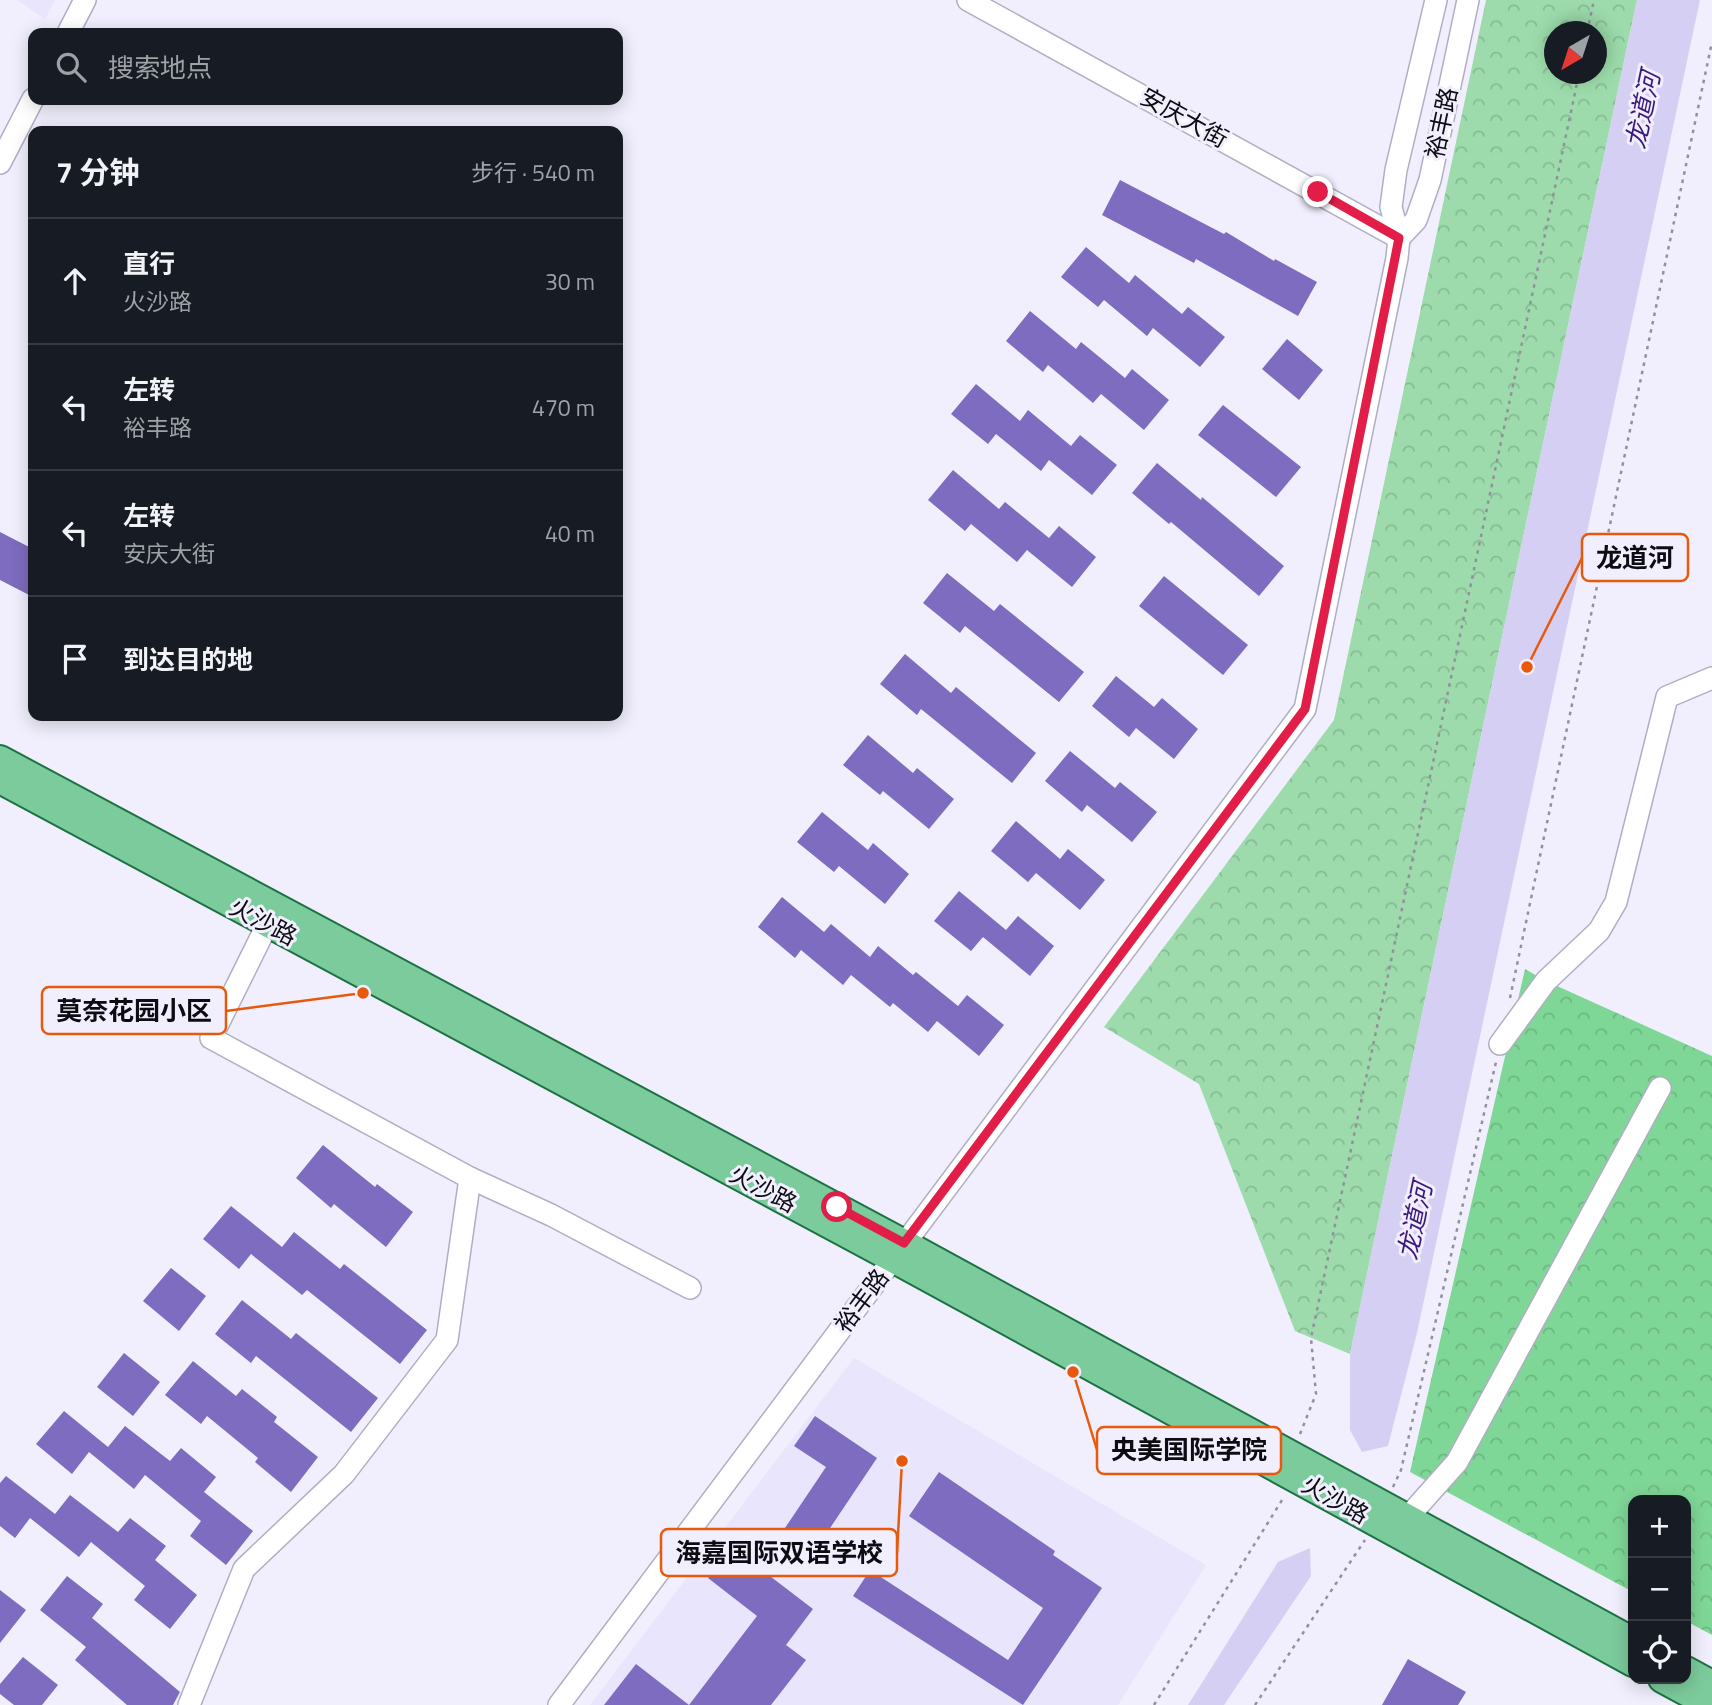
<!DOCTYPE html>
<html lang="zh">
<meta charset="utf-8">
<style>
body{margin:0;font-family:"Titillium Web","Noto Sans SC",sans-serif;background:#242831;color:#f1f3f6}
.controls{position:absolute;right:21px;bottom:21px;display:grid;overflow:hidden;border-radius:14px;box-shadow:0 4px 18px #0003}
.controls button{width:63px;height:63px;display:grid;place-items:center;padding:0;border:0;border-bottom:2px solid #363941;background:#171b24;color:#f1f3f6;font:35px sans-serif}
.compass{position:absolute;left:1544px;top:21px;width:63px;height:63px;border-radius:50%;background:#171b24;box-shadow:0 4px 18px #0003;rotate:219deg}
.stop{position:absolute;width:21px;height:21px;margin:-16px;border:5px solid #e11d48;border-radius:50%;background:#fff}
.stop.end{background:#e11d48;border-color:#fff;box-shadow:0 2px 7px #0008}
.list{margin:0;padding:0;list-style:none}
h2{display:flex;justify-content:space-between;align-items:center;height:91px;margin:0;padding:0 28px;font-size:30px}
h2 small{font-size:23px;font-weight:400;color:#9ea1a6}
.list li{display:grid;grid-template-columns:46px 1fr auto;gap:21px;align-items:center;box-sizing:border-box;height:126px;padding:0 28px;border-top:2px solid #363941}
.list b{display:block;font-size:26px;white-space:nowrap}
.list p{margin:0;font-size:23px;white-space:nowrap;color:#9ea1a6}
.list em{font-size:23px;font-style:normal;color:#9ea1a6}
.icon{flex:none;width:38px;height:38px;fill:none;stroke:currentColor;stroke-width:2;stroke-linecap:round;stroke-linejoin:round}
.map{position:relative;flex:none;width:1712px;height:1705px;overflow:hidden}
.search{position:absolute;background:#171b24;box-shadow:0 4px 18px #0003;left:28px;top:28px;width:595px;height:77px;display:flex;align-items:center;gap:18px;box-sizing:border-box;padding:0 24px;border-radius:14px;color:#9ea1a6;font-size:26px}
.panel{position:absolute;background:#171b24;box-shadow:0 4px 18px #0003;left:28px;top:126px;width:595px;height:595px;border-radius:14px}
.map>svg:first-child{display:block}
.built{fill:#e8e5fd}
.forest{fill:url(#forest-crowns)}
.park{fill:url(#park-crowns);fill-rule:evenodd}
.water{fill:#d4cff3}
.building{fill:#7d6cbf}
.lines{fill:none;stroke-linecap:round;stroke-linejoin:round}
.minor-casing{stroke:#b0aec3;stroke-width:24}
.major-casing{stroke:#1c7241;stroke-width:30}
.path{stroke:#92909c;stroke-width:2.5;stroke-dasharray:3.5 5;stroke-linecap:butt}
.minor{stroke:#fff;stroke-width:21}
.major{stroke:#7ccb9c;stroke-width:26}
.route{stroke:#e11d48;stroke-width:9}
.labels{text-anchor:middle;stroke-width:6;stroke-linejoin:round;paint-order:stroke}
.street-label{font-size:24px;fill:#0d0c13;stroke:#f1effd}
.water-label{font-size:26px;font-style:italic;fill:#3c197d;stroke:#f1effd}
.leader{fill:none;stroke:#e8590c;stroke-width:2.5}
.callout-dot{fill:#e8590c;stroke:#f1effd;stroke-width:2.5}
.callout{fill:#f1effd;stroke:#e8590c;stroke-width:2.5}
.callout-label{font-size:26px;text-anchor:middle;font-weight:bold;fill:#0d0c13}
</style>
<div class="map">
<svg width="1712" height="1705" viewBox="0 0 1712 1705">
<defs>
<pattern id="forest-crowns" width="20" height="18" patternUnits="userSpaceOnUse" patternTransform="scale(1.75)"><rect width="20" height="18" fill="#7fd797"/><path d="M2 6a3 3 0 1 1 6 0M12 15a3 3 0 1 1 6 0" fill="none" stroke="#6db781"/></pattern>
<pattern id="park-crowns" width="20" height="18" patternUnits="userSpaceOnUse" patternTransform="scale(1.75)"><rect width="20" height="18" fill="#9ddbac"/><path d="M2 6a3 3 0 1 1 6 0M12 15a3 3 0 1 1 6 0" fill="none" stroke="#86bb93"/></pattern>
</defs>
<rect width="100%" height="100%" fill="#f1effd"/>
<g class="built">
<polygon points="17,0 55,0 45,19"/>
<polygon points="854,1358 1206,1565 1118,1705 590,1705"/>
</g>
<polygon class="forest" points="1525,969 1546,981 1712,1056 1712,1635 1686,1621 1686,1500 1633,1500 1633,1592 1410,1472"/>
<path class="park" d="M1486,0H1637L1350,1354L1295,1331L1199,1084L1104,1027L1334,720ZM1554,32H1596V74H1554Z"/>
<g class="water">
<polygon points="1637,0 1700,0 1417,1333 1388,1446 1362,1452 1350,1430 1350,1354"/>
<polygon points="1310,1548 1311,1576 1224,1705 1188,1705 1278,1562"/>
</g>
<g class="building">
<polygon points="1120,180 1224,234 1226,232 1274,261 1275,259 1317,282 1298,316 1196,259 1194,263 1102,215"/>
<polygon points="1086,247 1129,283 1135,275 1182,314 1188,307 1225,337 1200,367 1153,328 1147,336 1104,300 1098,307 1061,277"/>
<polygon points="1030,311 1076,349 1081,342 1125,378 1132,369 1169,400 1144,430 1101,394 1093,403 1048,365 1043,372 1006,341"/>
<polygon points="1287,339 1323,370 1299,400 1262,369"/>
<polygon points="976,384 1020,421 1028,410 1071,446 1080,435 1117,465 1092,495 1049,460 1041,471 996,434 988,444 951,414"/>
<polygon points="1223,405 1301,467 1276,497 1198,435"/>
<polygon points="1157,463 1201,500 1202,497 1284,566 1259,596 1171,522 1169,524 1132,493"/>
<polygon points="953,470 999,509 1005,502 1049,538 1059,526 1096,557 1072,587 1027,550 1017,562 971,524 965,531 928,500"/>
<polygon points="0,532 33,549 33,597 0,580"/>
<polygon points="947,573 994,611 1000,604 1084,672 1059,702 965,626 960,633 923,603"/>
<polygon points="1164,576 1248,645 1223,675 1139,606"/>
<polygon points="905,654 951,693 956,687 1036,753 1012,783 921,709 917,715 880,684"/>
<polygon points="1116,676 1154,707 1162,698 1198,729 1174,759 1136,728 1129,737 1092,706"/>
<polygon points="868,735 913,773 917,768 954,799 929,829 883,791 880,795 843,765"/>
<polygon points="1070,751 1115,788 1120,782 1157,812 1132,842 1087,805 1082,812 1045,781"/>
<polygon points="822,812 868,850 873,843 909,874 885,904 839,866 834,872 797,842"/>
<polygon points="1016,821 1060,859 1068,849 1105,880 1080,910 1036,873 1028,882 991,851"/>
<polygon points="959,891 1006,930 1018,916 1054,946 1030,976 983,937 971,951 934,921"/>
<polygon points="782,897 824,932 831,924 870,957 878,946 913,975 916,972 958,1006 967,995 1004,1025 979,1056 937,1021 928,1032 893,1003 890,1007 851,975 843,985 801,950 795,958 758,927"/>
<polygon points="323,1145 375,1187 377,1184 413,1212 386,1247 334,1204 331,1208 296,1178"/>
<polygon points="231,1206 282,1247 294,1232 340,1269 344,1264 427,1330 400,1364 307,1290 302,1295 251,1254 239,1269 203,1239"/>
<polygon points="171,1268 206,1296 179,1331 143,1301"/>
<polygon points="242,1300 291,1339 296,1333 378,1398 351,1432 256,1356 251,1363 215,1334"/>
<polygon points="124,1353 160,1382 133,1416 97,1387"/>
<polygon points="193,1361 236,1396 242,1389 277,1417 274,1422 318,1457 291,1492 255,1462 258,1458 207,1416 201,1424 165,1395"/>
<polygon points="64,1411 108,1447 125,1426 170,1461 181,1448 216,1477 204,1492 253,1531 226,1565 190,1536 201,1521 145,1475 134,1489 89,1452 72,1474 36,1444"/>
<polygon points="815,1416 877,1458 816,1549 785,1528 826,1467 794,1446"/>
<polygon points="939,1472 1055,1551 1053,1555 1102,1588 1023,1705 853,1596 870,1570 1008,1660 1043,1608 909,1516"/>
<polygon points="6,1476 55,1514 70,1495 118,1532 130,1518 166,1546 155,1560 197,1595 170,1629 134,1600 145,1586 91,1542 79,1557 30,1518 15,1538 0,1526 0,1483"/>
<polygon points="732,1547 813,1609 786,1645 806,1660 771,1705 604,1705 636,1664 689,1705 757,1616 708,1578"/>
<polygon points="67,1576 103,1604 92,1618 180,1692 173,1705 127,1705 75,1660 86,1647 40,1610"/>
<polygon points="0,1590 26,1610 0,1643"/>
<polygon points="23,1657 58,1685 42,1705 14,1705 0,1694 0,1684"/>
<polygon points="1408,1659 1466,1692 1458,1705 1382,1705"/>
</g>
<g class="lines">
<defs>
<g id="minor">
<polyline points="968,0 1399,238"/>
<polyline points="68,33 85,0"/>
<polyline points="0,163 33,99"/>
<polyline points="1399,238 1416,220 1430,180 1468,0"/>
<polyline points="1500,1044 1546,981 1599,931 1616,902 1667,697 1712,678"/>
<polyline points="470,1178 551,1215 690,1288"/>
<polyline points="1408,1517 1457,1462 1660,1088"/>
<polyline points="189,1705 244,1569 344,1474 447,1340 470,1178 211,1038 274,911"/>
<polyline points="559,1705 1305,709 1397,258 1399,238 1391,207 1396,170 1436,0"/>
</g>
<g id="major">
<polyline points="0,759 904,1243 1633,1641"/>
<polyline points="0,780 893,1259 1633,1663"/>
<polyline points="1686,1670 1712,1684"/>
<polyline points="1662,1679 1710,1705"/>
</g>
</defs>
<use href="#minor" class="minor-casing"/>
<use href="#major" class="major-casing"/>
<g class="path">
<polyline points="1587,32 1594,0"/>
<polyline points="1510,998 1712,42"/>
<polyline points="1300,1434 1316,1394 1311,1338 1579,74"/>
<polyline points="1393,1487 1401,1470 1496,1062"/>
<polyline points="1154,1705 1284,1497"/>
<polyline points="1255,1705 1365,1540"/>
</g>
<use href="#minor" class="minor"/>
<use href="#major" class="major"/>
</g>
<g class="lines">
<polyline class="route" points="837,1207 904,1243 1305,709 1399,238 1318,192"/>
</g>
<g class="labels">
<g class="street-label">
<text transform="translate(1184 118) rotate(29)" y="8">安庆大街</text>
<text transform="translate(1442 123) rotate(-78)" y="8">裕丰路</text>
<text transform="translate(263 922) rotate(28)" y="8">火沙路</text>
<text transform="translate(763 1189) rotate(28)" y="8">火沙路</text>
<text transform="translate(862 1301) rotate(-53)" y="8">裕丰路</text>
<text transform="translate(1335 1500) rotate(29)" y="8">火沙路</text>
</g>
<g class="water-label">
<text transform="translate(1643 110) rotate(-78)" y="9">龙道河</text>
<text transform="translate(1415 1221) rotate(-78)" y="9">龙道河</text>
</g>
</g>
<path class="leader" d="M1527 667L1582 558M363 993L226 1011M1073 1372L1097 1450M902 1461L897 1553"/>
<g class="callout-dot">
<circle cx="1527" cy="667" r="7"/>
<circle cx="363" cy="993" r="7"/>
<circle cx="1073" cy="1372" r="7"/>
<circle cx="902" cy="1461" r="7"/>
</g>
<g class="callout">
<rect x="1582" y="534" width="106" height="47" rx="7"/>
<rect x="42" y="987" width="184" height="47" rx="7"/>
<rect x="1097" y="1427" width="184" height="47" rx="7"/>
<rect x="661" y="1529" width="236" height="47" rx="7"/>
</g>
<g class="callout-label">
<text x="1635" y="567">龙道河</text>
<text x="134" y="1020">莫奈花园小区</text>
<text x="1189" y="1459">央美国际学院</text>
<text x="779" y="1562">海嘉国际双语学校</text>
</g>
</svg>
<div class="controls">
<button>+</button>
<button>−</button>
<button><svg class="icon" aria-label="locate" viewBox="0 0 24 24"><circle cx="12" cy="12" r="6"/><path d="M12 2v4M12 18v4M2 12h4M18 12h4"/></svg></button>
</div>
<svg class="compass" viewBox="-18 -18 36 36"><path d="M0-13l5 13h-10z" fill="#e53935"/><path d="M0 13l5-13h-10z" fill="#9ea1a6"/></svg>
<div class="stop" style="left:837px;top:1207px"></div>
<div class="stop end" style="left:1318px;top:192px"></div>
<div class="search"><svg class="icon" aria-label="search" viewBox="0 0 24 24"><circle cx="10" cy="10" r="6"/><path d="M15 15l6 6"/></svg>搜索地点</div>
<section class="panel">
<h2>7 分钟<small>步行 · 540 m</small></h2>
<ul class="list">
<li><svg class="icon" aria-label="ahead" viewBox="0 0 24 24"><path d="M12 20V5M6 11l6-6 6 6"/></svg><div><b>直行</b><p>火沙路</p></div><em>30 m</em></li>
<li><svg class="icon" aria-label="left" viewBox="0 0 24 24"><path d="M17 20v-9H6M10 6l-5 5 5 5"/></svg><div><b>左转</b><p>裕丰路</p></div><em>470 m</em></li>
<li><svg class="icon" aria-label="left" viewBox="0 0 24 24"><path d="M17 20v-9H6M10 6l-5 5 5 5"/></svg><div><b>左转</b><p>安庆大街</p></div><em>40 m</em></li>
<li><svg class="icon" aria-label="arrive" viewBox="0 0 24 24"><path d="M6 21V4h12l-3 4 3 4H6"/></svg><div><b>到达目的地</b></div></li>
</ul>
</section>
</div>
